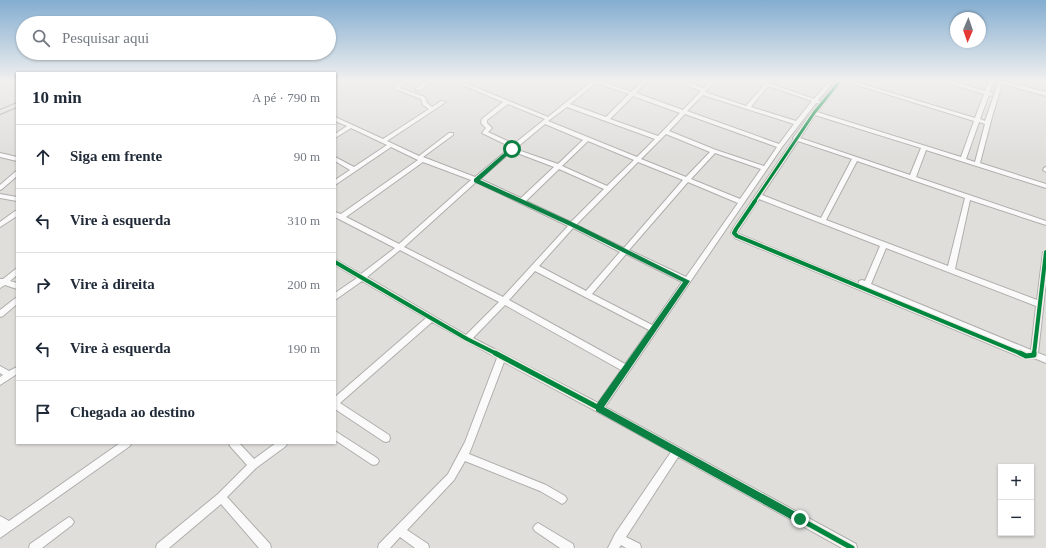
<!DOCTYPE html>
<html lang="pt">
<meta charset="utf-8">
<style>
body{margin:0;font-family:Georgia,serif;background:#f6f6f7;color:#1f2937}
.controls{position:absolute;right:12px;bottom:12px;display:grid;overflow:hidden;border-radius:0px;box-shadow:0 1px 3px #0004}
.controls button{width:36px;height:36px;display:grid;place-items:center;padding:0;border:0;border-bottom:1px solid #e0e1e3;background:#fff;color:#1f2937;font:20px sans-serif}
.compass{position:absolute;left:950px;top:12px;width:36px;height:36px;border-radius:50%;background:#fff;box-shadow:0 1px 3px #0004;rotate:182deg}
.stop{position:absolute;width:12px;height:12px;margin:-9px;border:3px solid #0b8043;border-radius:50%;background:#fff}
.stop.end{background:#0b8043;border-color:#fff;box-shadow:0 1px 4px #0008}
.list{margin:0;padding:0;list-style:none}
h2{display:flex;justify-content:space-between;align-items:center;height:52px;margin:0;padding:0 16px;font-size:17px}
h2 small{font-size:13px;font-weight:400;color:#747a83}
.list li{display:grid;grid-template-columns:26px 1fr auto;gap:12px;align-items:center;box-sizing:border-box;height:64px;padding:0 16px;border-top:1px solid #e0e1e3}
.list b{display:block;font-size:15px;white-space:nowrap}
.list em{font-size:13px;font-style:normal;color:#747a83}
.icon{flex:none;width:22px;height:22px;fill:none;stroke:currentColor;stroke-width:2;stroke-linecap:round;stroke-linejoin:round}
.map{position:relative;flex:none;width:1046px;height:548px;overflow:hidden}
.search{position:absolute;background:#fff;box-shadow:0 1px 3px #0004;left:16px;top:16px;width:320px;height:44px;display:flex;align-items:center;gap:10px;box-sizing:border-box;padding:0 14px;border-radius:22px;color:#747a83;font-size:15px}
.panel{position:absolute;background:#fff;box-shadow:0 1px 3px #0004;left:16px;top:72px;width:320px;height:372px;border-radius:0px}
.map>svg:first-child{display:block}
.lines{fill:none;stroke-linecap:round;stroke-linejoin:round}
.minor-casing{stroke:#b0aeac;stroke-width:2}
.major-casing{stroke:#a09b91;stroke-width:2}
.minor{fill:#fafafa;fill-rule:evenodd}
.major{fill:#e3e1dc;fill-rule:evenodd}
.cycleway-far2-casing{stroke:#efece7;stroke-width:5}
.cycleway-far1-casing{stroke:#efece7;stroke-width:6}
.cycleway-casing{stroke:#efece7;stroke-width:8}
.cycleway-far2{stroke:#00873e;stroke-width:3}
.cycleway-far1{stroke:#00873e;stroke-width:4}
.cycleway{stroke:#00873e;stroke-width:5}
.route{fill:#0b8043}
</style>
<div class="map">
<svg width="1046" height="548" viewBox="0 0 1046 548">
<rect width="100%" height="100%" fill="#e0dedb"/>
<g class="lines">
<defs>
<g id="minor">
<polygon points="8,81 14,81 17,83 17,86"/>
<path d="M402,81H407L400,88L425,97L427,103L432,107L441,101L446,102L387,141L419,156L449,133H453V135L423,157L475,177L511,147L482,133L486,128L481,123L482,119L503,102L453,81H460L548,117L592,81H601L631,92L642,81H647L636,93L683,110L701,91L676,81H683L704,88L710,81H715L705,92L746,106L764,85L756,81H763L814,99L829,81H834L818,100L820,102L837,81H842L817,112L961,157L974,121L844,81H852L975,118L984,94L942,81H950L985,91L989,81H993L990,92L994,94L991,96L989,95L980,119L985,121L999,81H1003L1046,92V96L1002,84L992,117L980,163L1046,184V188L926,150L916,177L1046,221V225L970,200L955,269L1037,300L1043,252L1046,250V282L1038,353L1046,356V363L1034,358L1026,359L1023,358L735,238L731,233L734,227L794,139L793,138L819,103H816L782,147L605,407L856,544L857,548H842L678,457L626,537L640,544L641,548H626L621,545L619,548H608L615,534L671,452L596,411L504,362L473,444L469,454L546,485L565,496L567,499L565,502L562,504L559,502L540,491L465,461L454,480L407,530L428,544L429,548H415L400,537L390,548H378L379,544L448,474L465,442L497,358L432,322L340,403L389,435L390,438L389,441L386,442L383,441L335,409V397L426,318L362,281L335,300V293L357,278L335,265V259L361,274L395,248L335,217V212L341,214L418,160L391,147L335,185V180L350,170L335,161V157L354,167L387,145L351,128L335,138V134L347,126L335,121V117L383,139L429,109L423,105L421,99L395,89V87ZM596,83L629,94L606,117L570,104ZM768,86L812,101L796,121L751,107ZM703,95L794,124L779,144L687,111ZM633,96L680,113L658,136L610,119ZM508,104L545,119L514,144L488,132L492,128L487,123V120ZM567,107L655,139L637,157L548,121ZM685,114L777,147L764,166L716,150L669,131ZM815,115L921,148L910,175L800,138ZM979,122L985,124L975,162L966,159ZM545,124L583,140L558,164L515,149ZM666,134L710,152L686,177L641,159ZM588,141L634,160L607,186L562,166ZM798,141L852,159L821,218L762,195ZM512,151L554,167L521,198L480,179ZM715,153L761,169L740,199L691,179ZM857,161L965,198L948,266L826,220ZM423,162L471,180L399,244L346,217ZM638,162L683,180L624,248L576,225ZM559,169L604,189L571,222L526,201ZM476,182L568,226L503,297L404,247ZM688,182L738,203L686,277L629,250ZM759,199L880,246L865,281L862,280L859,281V284L739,234L737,233L739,230ZM573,228L620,252L586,291L539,266ZM886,248L1036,306L1031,350L871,284ZM400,250L499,302L466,335L367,277ZM626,254L682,282L652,325L592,294ZM535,271L649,330L625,364L509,300ZM505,305L621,370L598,403L473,338Z"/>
<polygon points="427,81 433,81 420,90 416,90 416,88"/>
<polygon points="0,153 17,157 17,161 0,157"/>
<polygon points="1046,167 1046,172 1043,170 1044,168"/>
<polygon points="17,171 17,176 2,189 0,190 0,185 15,172"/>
<polygon points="0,194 17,197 17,201 0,198"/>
<polygon points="15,211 17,211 17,216 0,227 0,222"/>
<polygon points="17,268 17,275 10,281 17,283 17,289 5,285 0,288 0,279 3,279"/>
<polygon points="17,297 17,304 3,316 0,317 0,310"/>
<polygon points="0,366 9,371 17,367 17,374 0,385 0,377 3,375 0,373"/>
<polygon points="335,431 377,458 379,461 377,464 374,465 371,464 335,440"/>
<polygon points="120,443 131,443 130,446 0,538 0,516 9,521"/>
<polygon points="229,443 239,443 254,459 276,443 287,443 286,446 256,468 227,497 270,544 271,548 259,548 221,504 169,548 156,548 157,544 218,494 247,465 230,446"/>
<polygon points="69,517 72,519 74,522 72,525 42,548 29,548 30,544"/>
<polygon points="538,523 573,544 574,548 560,548 535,531 533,528 535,525"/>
</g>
<polygon id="major" points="17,103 17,107 0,114 0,110"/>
</defs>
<use href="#minor" class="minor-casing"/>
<use href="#major" class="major-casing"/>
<use href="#minor" class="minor"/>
<use href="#major" class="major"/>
<defs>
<polyline id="cycleway-far2" points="754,202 814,113 840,81"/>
<g id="cycleway-far1">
<polyline points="755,201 736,229 734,233 737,236 1022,354"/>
<polyline points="335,262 467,339 497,354"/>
<polyline points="1034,354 1046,252"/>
</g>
<g id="cycleway">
<polyline points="495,353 599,408 852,548"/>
<polyline points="1020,353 1026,356 1034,355 1034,353"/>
</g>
</defs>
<use href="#cycleway-far2" class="cycleway-far2-casing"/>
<use href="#cycleway-far1" class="cycleway-far1-casing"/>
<use href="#cycleway" class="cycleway-casing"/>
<use href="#cycleway-far2" class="cycleway-far2"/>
<use href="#cycleway-far1" class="cycleway-far1"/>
<use href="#cycleway" class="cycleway"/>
</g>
<linearGradient id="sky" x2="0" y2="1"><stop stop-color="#83add0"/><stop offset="0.51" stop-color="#f1f0ef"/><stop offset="1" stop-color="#f1f0ef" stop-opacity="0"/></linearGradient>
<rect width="1046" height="158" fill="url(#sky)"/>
<polygon class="route" points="510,148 514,149 480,180 574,223 690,281 604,407 803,516 804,519 803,522 800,523 796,522 596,411 596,405 683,282 570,226 474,182 474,179"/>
</svg>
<div class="controls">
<button>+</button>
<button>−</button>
</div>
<svg class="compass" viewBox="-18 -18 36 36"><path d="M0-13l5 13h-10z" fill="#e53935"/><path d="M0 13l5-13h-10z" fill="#747a83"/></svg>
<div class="stop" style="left:512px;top:149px"></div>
<div class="stop end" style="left:800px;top:519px"></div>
<div class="search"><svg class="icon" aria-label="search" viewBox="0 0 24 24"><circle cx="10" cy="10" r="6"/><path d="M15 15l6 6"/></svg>Pesquisar aqui</div>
<section class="panel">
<h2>10 min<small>A pé · 790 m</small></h2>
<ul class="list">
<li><svg class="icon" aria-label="ahead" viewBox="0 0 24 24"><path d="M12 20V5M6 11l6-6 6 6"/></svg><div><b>Siga em frente</b></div><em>90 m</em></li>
<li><svg class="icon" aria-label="left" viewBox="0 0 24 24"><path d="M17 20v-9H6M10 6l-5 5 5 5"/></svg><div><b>Vire à esquerda</b></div><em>310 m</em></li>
<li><svg class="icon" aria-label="right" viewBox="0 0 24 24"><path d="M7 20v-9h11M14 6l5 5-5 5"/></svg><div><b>Vire à direita</b></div><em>200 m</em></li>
<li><svg class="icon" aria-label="left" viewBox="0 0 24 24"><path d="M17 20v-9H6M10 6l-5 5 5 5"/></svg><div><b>Vire à esquerda</b></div><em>190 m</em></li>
<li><svg class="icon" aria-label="arrive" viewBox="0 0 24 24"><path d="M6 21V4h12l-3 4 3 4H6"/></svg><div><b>Chegada ao destino</b></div></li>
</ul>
</section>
</div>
